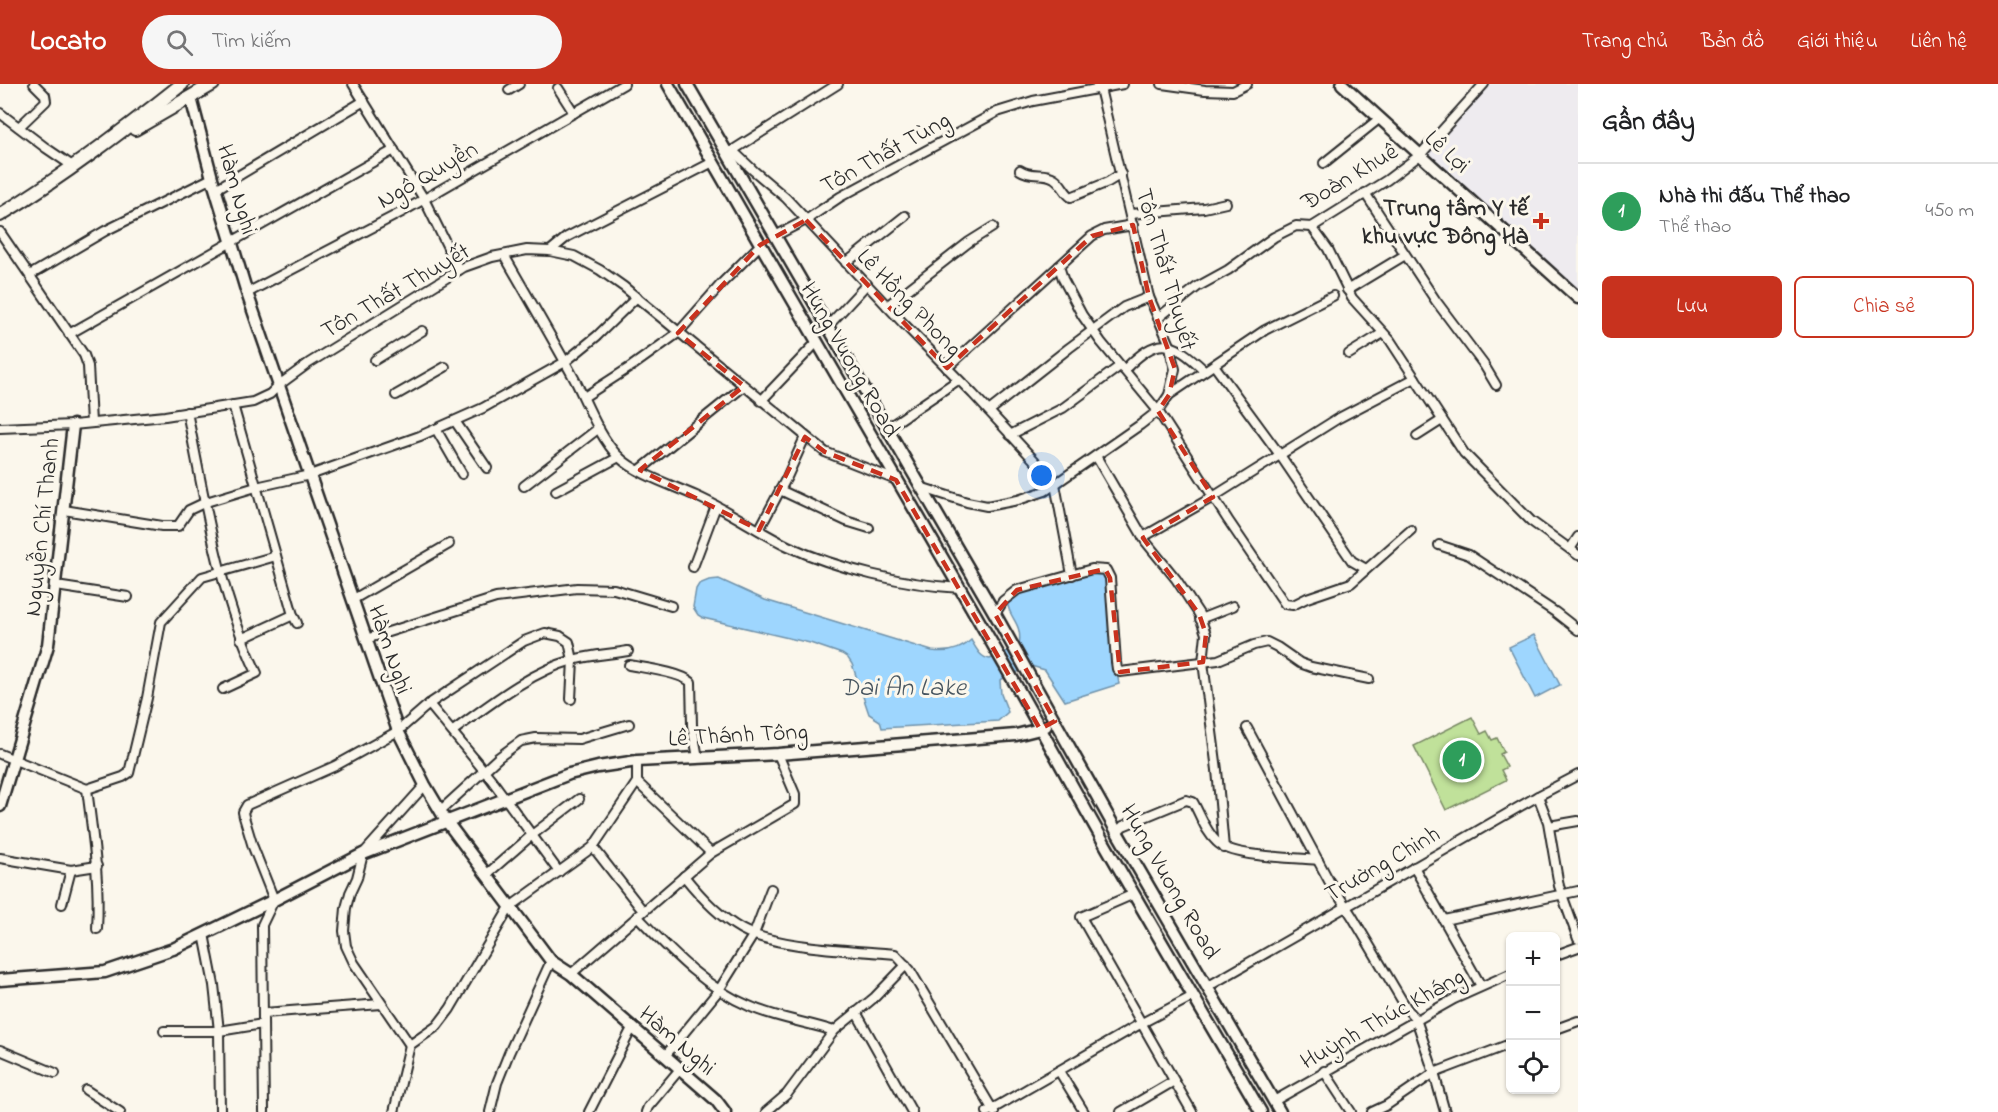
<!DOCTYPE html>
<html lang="vi">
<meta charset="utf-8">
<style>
body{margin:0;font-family:"Indie Flower",sans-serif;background:#f6f6f6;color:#202124}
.controls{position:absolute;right:18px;bottom:18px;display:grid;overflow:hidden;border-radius:9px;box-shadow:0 2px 4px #0004}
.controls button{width:54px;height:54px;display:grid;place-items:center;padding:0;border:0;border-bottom:2px solid #e0e0e0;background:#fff;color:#202124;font:30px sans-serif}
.you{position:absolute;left:1042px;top:392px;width:21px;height:21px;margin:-15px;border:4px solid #fff;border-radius:50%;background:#1a73e8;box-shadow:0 0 0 9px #1a73e833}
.badge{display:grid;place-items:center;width:39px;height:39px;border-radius:50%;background:#c8321e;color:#fff;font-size:20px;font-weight:700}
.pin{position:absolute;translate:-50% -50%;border:3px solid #fff;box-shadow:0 2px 6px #0006}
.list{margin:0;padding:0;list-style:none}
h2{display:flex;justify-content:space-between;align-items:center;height:78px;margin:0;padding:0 24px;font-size:26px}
h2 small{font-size:20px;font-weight:400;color:#757577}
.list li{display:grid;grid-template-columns:39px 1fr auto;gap:18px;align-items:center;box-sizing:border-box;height:96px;padding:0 24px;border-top:2px solid #e0e0e0}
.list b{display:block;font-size:22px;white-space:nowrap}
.list p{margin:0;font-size:20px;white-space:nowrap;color:#757577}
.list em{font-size:20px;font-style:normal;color:#757577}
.actions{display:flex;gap:12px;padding:18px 24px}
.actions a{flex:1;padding:14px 0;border:2px solid #c8321e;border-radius:9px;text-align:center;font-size:21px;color:#c8321e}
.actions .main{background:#c8321e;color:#fff}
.icon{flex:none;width:33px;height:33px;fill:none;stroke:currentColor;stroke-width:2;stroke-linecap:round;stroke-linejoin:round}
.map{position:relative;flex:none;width:1578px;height:1028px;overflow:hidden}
header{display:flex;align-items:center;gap:36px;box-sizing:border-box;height:84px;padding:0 30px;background:#c8321e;color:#fff}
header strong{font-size:28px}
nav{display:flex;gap:33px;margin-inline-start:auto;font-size:21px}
.search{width:420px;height:54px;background:#f6f6f6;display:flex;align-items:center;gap:15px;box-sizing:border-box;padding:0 21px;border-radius:33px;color:#757577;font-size:22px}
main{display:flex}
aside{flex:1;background:#fff}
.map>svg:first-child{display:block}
.built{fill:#eeebef}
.green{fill:#c0e19a;stroke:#768662;stroke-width:1.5}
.water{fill:#9ed6fe;stroke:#7092aa;stroke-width:1.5}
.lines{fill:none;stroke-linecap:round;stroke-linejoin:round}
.street-casing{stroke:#2b2b2b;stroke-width:12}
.secondary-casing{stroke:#2b2b2b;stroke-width:15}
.primary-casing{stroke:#2b2b2b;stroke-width:16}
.street{stroke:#fbf7ec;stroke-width:8}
.secondary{stroke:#fbf7ec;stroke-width:10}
.primary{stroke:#fbf7ec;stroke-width:12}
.marked{fill:none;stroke:#c8321e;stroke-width:4.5;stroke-dasharray:12 8;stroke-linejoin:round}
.poi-dot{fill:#c8321e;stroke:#fbf7ec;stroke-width:2}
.labels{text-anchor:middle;stroke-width:6;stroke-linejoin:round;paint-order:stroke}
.street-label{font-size:24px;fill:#2b2b2b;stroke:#fbf7ec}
.poi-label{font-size:24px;font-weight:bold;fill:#2b2b2b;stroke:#fbf7ec;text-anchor:end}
.water-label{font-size:26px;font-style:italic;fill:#485660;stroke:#fbf7ec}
</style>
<header>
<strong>Locato</strong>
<div class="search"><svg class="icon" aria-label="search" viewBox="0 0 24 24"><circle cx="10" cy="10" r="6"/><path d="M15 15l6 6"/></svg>Tìm kiếm</div>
<nav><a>Trang chủ</a><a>Bản đồ</a><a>Giới thiệu</a><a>Liên hệ</a></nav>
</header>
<main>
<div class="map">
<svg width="1578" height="1028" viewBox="0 0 1578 1028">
<rect width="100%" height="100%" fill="#fbf7ec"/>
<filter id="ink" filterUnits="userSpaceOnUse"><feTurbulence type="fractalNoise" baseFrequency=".0167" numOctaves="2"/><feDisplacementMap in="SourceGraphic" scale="12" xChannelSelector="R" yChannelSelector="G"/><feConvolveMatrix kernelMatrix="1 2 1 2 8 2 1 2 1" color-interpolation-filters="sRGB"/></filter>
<g filter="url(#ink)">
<polygon class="built" points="1490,0 1578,0 1578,206 1429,69"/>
<polygon class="green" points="1472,633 1481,650 1487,647 1492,656 1497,654 1504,668 1500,670 1507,683 1501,686 1506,696 1446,726 1414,662"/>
<g class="water">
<path d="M1099,482L1108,487L1114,588H1117L1119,600L1065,617L1045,586L1031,582L1000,596L1001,610L1008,628L998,637L882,644L880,637L869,630L852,580L848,574L842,570L810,559L703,534L698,531L693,523L696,505L699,500L709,496L719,495L765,516L932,567C947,569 960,567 971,556C976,564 980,574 990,575L1019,562C1023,538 1009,536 1007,517L1010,512Z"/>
<polygon points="1534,551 1560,601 1535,614 1509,563"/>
</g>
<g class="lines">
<defs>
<g id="street">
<polyline points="353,0 424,115 459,186"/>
<polyline points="1162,0 1205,6 1233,7 1247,0"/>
<polyline points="558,4 574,29"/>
<polyline points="509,6 519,0"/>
<polyline points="0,29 46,64 74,83"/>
<polyline points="19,43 46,17 45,11 34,0"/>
<polyline points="733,67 754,87 786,114 903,239 973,310 1048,391 1055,400 1072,491"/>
<polyline points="730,68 838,0"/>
<polyline points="1324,79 1380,34"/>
<path d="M1020,86C1032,94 1044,87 1054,94C1062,99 1064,108 1071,113L1108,98L1121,90"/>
<polyline points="216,105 364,17"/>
<polyline points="1365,109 1436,217 1484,281 1496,301"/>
<polyline points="1130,130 1204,124 1226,119"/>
<polyline points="1312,143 1328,165 1352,214 1390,256 1464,369 1531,437 1578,471"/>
<polyline points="0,148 84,271 88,282 91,339"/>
<polyline points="775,152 806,136 840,113 997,28 1033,17 1123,0"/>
<polyline points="550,167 567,153 713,78"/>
<path d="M504,171C528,213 553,255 576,298C587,320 601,356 619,373C636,390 674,402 696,412C728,426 757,447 788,462C837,485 906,501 960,504"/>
<polyline points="846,179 905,132"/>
<polyline points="1059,182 1063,195 1082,231 1101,258 1158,327 1228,436 1285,520 1293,521 1307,514 1351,499 1411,446"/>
<polyline points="30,191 105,147 212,94"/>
<polyline points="1347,206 1405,171"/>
<polyline points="247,209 400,129 624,0"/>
<polyline points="887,222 969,158 993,143"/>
<polyline points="1158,234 1197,203 1228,186 1274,153 1296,142 1312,143 1387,96 1420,71 1484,0"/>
<polyline points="828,242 867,200"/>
<polyline points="69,250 394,66"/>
<polyline points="1349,270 1383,249"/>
<polyline points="375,276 422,247"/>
<polyline points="1214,281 1280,371 1352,477 1366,485"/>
<polyline points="947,284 1092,152 1104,146 1133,141"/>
<path d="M1124,286C1158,252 1170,254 1204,286"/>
<polyline points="396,311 445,283"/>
<polyline points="1169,311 1265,246 1333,212"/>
<polyline points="584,313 632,282 678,249 723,198 760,161"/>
<polyline points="761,317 817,258"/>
<polyline points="233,321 293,531 297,539"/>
<polyline points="989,327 1069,264 1124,223 1149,213"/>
<path d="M187,328C205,416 218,508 257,589L223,605"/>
<polyline points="455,337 487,384"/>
<polyline points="0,344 73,341 165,332 253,318 270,310 279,301 309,279 464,183 492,173 527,166 550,167 574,172 600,186 624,203 825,368 896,396"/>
<polyline points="436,345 462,390"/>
<polyline points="886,345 958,296"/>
<polyline points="1010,351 1063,324 1120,282"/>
<polyline points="1417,352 1442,336"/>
<polyline points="1096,372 1146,458 1176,495 1199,530 1206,550 1203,578 1217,686 1224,764"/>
<polyline points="640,386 744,302"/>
<polyline points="524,402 599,344"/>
<polyline points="920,403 967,418 987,422 1018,416 1045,407 1140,341 1158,327 1169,311 1175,285 1172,274 1170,261 1149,213 1099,0"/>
<polyline points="780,406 846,437 869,444"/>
<polyline points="556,407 619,373"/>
<polyline points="64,426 162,442 178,442 189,426 206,418 256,403 310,391 420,352 483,324 565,278 597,252 637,213"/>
<polyline points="759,446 787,393 805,353"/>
<polyline points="1143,453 1213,413 1337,335 1415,294"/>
<polyline points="1439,461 1469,471 1555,528 1578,546"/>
<polyline points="1570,465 1578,453"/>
<polyline points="693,483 716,422"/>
<polyline points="56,502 128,513"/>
<polyline points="352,516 449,460"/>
<polyline points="995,530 1003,517 1017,506 1092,485 1106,486 1110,494 1116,578 1117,585 1120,588 1218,576 1254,561 1267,558 1277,563 1300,579 1311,583 1369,595"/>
<polyline points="1200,535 1233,522"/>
<polyline points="241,555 293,531"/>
<polyline points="366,555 496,514 577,504 614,505 671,522"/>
<path d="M629,581C644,584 680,588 691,598L692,641L698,674"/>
<polyline points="429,620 491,695 559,788"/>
<polyline points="1247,644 1329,797 1352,832 1407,925 1416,935 1434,989 1445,1028"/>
<path d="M453,647C489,621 530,588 573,576C590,571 611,570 628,567"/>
<polyline points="0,670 87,705 123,693 129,689 147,614 161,538 202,493 276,472"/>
<polyline points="637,698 711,769"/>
<path d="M87,705C93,752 100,798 97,845"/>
<polyline points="1538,712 1548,738 1559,802 1578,855"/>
<polyline points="440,727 499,673 521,657 536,654 579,655 629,640"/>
<polyline points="1549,742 1578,737"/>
<path d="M1117,748L1123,742L1186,716L1193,718C1201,732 1205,747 1217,758C1232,774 1294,773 1318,776"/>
<polyline points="593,763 643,827"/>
<polyline points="0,774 71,786 97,782"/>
<polyline points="1414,783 1481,902"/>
<polyline points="486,791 532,751 579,715"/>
<path d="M684,792C700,812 718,832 741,845C775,864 854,866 895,870L910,886L994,1028"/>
<polyline points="1134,810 1081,833 1192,1028"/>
<polyline points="62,820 71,786"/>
<path d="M637,832C671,867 704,903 749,922C775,934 807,938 834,947"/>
<polyline points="1444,836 1578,807"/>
<polyline points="204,850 214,901 219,947 220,1028"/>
<polyline points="1556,871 1578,863"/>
<polyline points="571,890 711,769 795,720 795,710 778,670"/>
<polyline points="1207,903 1538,712 1578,691"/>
<polyline points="856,928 912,1028"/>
<polyline points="264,929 381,920"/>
<polyline points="1556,945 1578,937"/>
<polyline points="164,947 219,947 263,940"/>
<polyline points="410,961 354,879 346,862 344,847 346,824 350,809 357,794 363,770 425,701"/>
<polyline points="0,966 55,989"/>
<polyline points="665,972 719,906 754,850 771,805"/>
<polyline points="1059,987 1084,1028"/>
<polyline points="1324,987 1351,1028"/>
<polyline points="86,1006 120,1028"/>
<polyline points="1274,1017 1454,915 1510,890"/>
<polyline points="264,1028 262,841 274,816 253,763 244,733 243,728 247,721 335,682 398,647 429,620 524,557 545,549 560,552 569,558 573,576 571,615"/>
<polyline points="394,1028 410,961 437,942 450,925 510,823 593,763 637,698 637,677"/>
<polyline points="490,1028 497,999 509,969 551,877"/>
<polyline points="589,1028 632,944"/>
<polyline points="646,1028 648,1023 680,985"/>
<polyline points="766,1028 787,1010 834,947 875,913 906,881"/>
<polyline points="987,1028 1140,940 1193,912"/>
<polyline points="1121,1028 1174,997"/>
<polyline points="1372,1028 1387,1021 1434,989 1510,960"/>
</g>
<g id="secondary">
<path d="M668,0C772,181 877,361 982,542C1023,612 1062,684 1102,755C1154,846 1208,937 1261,1028"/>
<polyline points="687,0 995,530 1117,748 1280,1028"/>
<polyline points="1342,0 1578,214"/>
<polyline points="191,14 212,94 247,209 398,647 425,701 447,738 551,877 571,890 716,1016 725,1028"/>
<polyline points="0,722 48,561 73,341"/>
<polyline points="0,896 105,888 173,865 274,816 363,770 569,690 598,683 637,677 778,670 1016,651 1040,645 1046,642"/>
</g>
<g id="primary">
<polyline points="135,45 213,0"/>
<path d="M0,131C64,92 123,47 182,0"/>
</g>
</defs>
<use href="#street" class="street-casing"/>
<use href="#secondary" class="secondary-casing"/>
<use href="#primary" class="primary-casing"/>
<use href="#street" class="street"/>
<use href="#secondary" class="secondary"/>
<use href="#primary" class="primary"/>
</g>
</g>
<path class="marked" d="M806,136L947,284L1092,152L1133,141L1149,213L1175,285L1169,311L1158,327L1213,413L1143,454L1199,530L1206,550L1203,578L1120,588L1110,494L1105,485L1017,506L995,530L1055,637L1040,645L896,396L825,368L805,353L759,446L640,386L744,302L678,249L760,161Z"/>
<path class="poi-dot" d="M1538 128h6v6h6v6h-6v6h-6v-6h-6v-6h6z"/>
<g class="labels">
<g class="street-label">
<text transform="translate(1448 67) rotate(42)" y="8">Lê Lợi</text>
<text transform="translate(885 68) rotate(-29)" y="8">Tôn Thất Tùng</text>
<text transform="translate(427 90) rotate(-30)" y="8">Ngô Quyền</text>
<text transform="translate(1349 92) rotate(-31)" y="8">Đoàn Khuê</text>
<text transform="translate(238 105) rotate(74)" y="8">Hàm Nghi</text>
<text transform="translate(1167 185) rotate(74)" y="8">Tôn Thất Thuyết</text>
<text transform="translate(395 206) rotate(-30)" y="8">Tôn Thất Thuyết</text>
<text transform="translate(910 218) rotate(46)" y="8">Lê Hồng Phong</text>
<text transform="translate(851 275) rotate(60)" y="8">Hung Vuong Road</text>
<text transform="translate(41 443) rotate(-84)" y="8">Nguyễn Chí Thanh</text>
<text transform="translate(391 565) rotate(71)" y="8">Hàm Nghi</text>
<text transform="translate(738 650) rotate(-3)" y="8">Lê Thánh Tông</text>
<text transform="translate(1382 779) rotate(-30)" y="8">Trường Chinh</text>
<text transform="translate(1171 797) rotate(60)" y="8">Hung Vuong Road</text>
<text transform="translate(1382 934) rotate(-29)" y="8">Huỳnh Thúc Kháng</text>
<text transform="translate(678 956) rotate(41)" y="8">Hàm Nghi</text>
</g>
<g class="poi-label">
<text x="1528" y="131">Trung tâm Y tế<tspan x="1528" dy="28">khu vực Đông Hà</tspan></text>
</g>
<g class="water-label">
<text x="903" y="611">Dai An Lake</text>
</g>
</g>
</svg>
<div class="controls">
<button>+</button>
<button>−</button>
<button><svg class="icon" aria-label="locate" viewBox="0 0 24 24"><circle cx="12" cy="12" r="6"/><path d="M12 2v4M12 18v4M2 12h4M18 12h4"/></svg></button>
</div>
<div class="you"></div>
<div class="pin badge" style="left:1462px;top:676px;background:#2e9e5b">1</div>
</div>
<aside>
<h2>Gần đây<small></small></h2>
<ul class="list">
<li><span class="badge" style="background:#2e9e5b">1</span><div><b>Nhà thi đấu Thể thao</b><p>Thể thao</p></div><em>450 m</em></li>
</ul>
<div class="actions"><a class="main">Lưu</a><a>Chia sẻ</a></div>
</aside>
</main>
